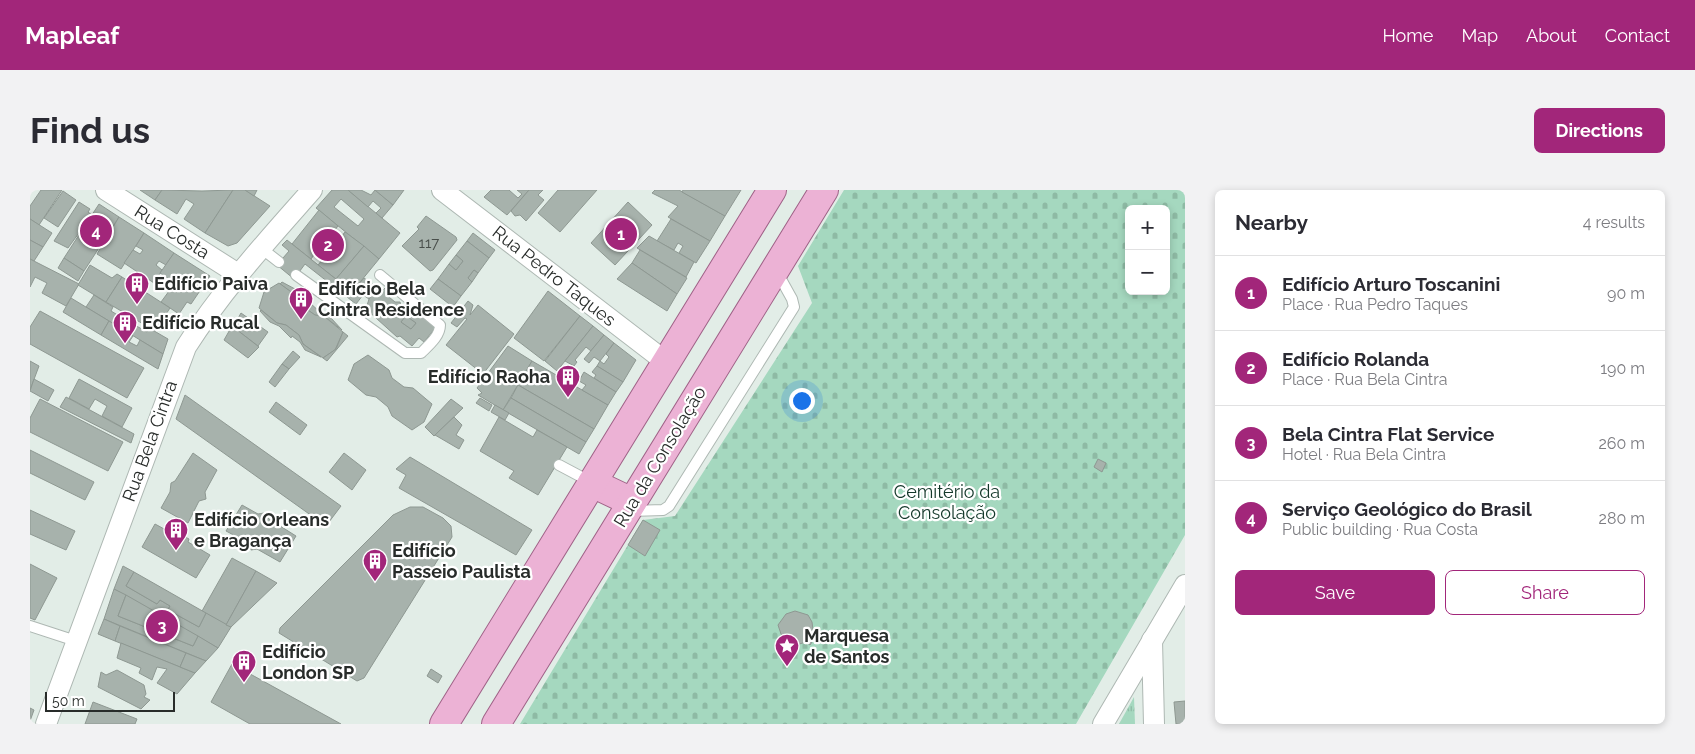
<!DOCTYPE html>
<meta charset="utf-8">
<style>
body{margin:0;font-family:Raleway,sans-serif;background:#f2f2f3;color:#2b2b33}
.controls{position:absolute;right:15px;top:15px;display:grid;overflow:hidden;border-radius:8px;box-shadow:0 2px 8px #0003}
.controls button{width:45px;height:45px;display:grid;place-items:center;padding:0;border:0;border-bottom:1px solid #e1e1e2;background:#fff;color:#2b2b33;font:25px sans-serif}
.scale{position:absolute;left:15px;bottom:12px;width:130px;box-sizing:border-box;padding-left:5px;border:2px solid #282c2a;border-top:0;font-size:14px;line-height:18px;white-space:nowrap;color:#282c2a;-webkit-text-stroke:4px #fff;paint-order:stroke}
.you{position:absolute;left:771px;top:210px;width:18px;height:18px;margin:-12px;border:4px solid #fff;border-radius:50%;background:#1a73e8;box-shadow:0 0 0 8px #1a73e833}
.badge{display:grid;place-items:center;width:32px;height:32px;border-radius:50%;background:#a2267a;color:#fff;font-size:16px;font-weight:700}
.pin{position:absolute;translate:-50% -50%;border:2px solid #fff;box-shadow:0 1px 5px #0006}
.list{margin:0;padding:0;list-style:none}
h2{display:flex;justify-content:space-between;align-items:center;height:65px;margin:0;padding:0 20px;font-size:21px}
h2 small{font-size:16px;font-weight:400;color:#7c7c81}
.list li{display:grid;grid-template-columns:32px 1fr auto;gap:15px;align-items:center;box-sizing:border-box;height:75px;padding:0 20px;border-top:1px solid #e1e1e2}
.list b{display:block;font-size:19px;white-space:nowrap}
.list p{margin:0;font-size:16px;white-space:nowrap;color:#7c7c81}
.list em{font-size:16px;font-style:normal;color:#7c7c81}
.actions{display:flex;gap:10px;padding:15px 20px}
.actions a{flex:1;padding:11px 0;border:1px solid #a2267a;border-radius:8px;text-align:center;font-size:18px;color:#a2267a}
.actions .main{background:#a2267a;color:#fff}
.map{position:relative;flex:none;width:1155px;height:534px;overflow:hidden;border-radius:8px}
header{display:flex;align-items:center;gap:30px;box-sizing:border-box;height:70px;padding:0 25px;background:#a2267a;color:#fff}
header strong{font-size:24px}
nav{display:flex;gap:28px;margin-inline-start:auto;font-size:18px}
.intro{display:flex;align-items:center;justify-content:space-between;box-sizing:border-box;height:120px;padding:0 30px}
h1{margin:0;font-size:35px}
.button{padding:12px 22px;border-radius:8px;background:#a2267a;color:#fff;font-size:18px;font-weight:700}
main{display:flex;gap:30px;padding:0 30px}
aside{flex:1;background:#fff;border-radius:8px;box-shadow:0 2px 8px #0003}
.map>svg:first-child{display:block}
.cemetery{fill:url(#cemetery-stones);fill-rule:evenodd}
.park{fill:url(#park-tufts)}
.building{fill:#a7b2ac;stroke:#8e9892;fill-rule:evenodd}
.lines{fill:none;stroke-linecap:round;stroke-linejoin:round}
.lane-casing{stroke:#aeb8b3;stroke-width:12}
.street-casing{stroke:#aeb8b3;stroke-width:22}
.primary-casing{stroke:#9f6287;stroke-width:30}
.lane{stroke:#fff;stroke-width:10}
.street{stroke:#fff;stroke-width:20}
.primary{stroke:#ecb2d5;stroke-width:28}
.labels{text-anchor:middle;stroke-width:4.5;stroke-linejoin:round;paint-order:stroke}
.number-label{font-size:15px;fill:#484e4a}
.street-label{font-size:18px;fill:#282c2a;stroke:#fff}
.poi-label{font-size:18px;font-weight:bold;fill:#282c2a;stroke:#fff;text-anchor:start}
.park-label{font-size:18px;fill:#14382a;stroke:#fff}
</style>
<header>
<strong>Mapleaf</strong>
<nav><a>Home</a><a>Map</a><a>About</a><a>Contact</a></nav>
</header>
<div class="intro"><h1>Find us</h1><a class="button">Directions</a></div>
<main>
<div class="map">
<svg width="1155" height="534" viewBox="0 0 1155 534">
<defs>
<pattern id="cemetery-stones" width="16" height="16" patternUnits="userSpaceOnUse" patternTransform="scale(1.25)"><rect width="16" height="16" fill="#a5d8bf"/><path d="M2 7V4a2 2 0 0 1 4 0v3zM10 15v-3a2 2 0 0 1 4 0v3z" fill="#8ebaa4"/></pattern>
<pattern id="park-tufts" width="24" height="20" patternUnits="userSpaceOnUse" patternTransform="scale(1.25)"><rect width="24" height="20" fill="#a5d8bf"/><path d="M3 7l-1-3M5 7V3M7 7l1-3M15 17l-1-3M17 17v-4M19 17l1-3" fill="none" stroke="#8ebaa4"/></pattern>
</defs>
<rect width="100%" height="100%" fill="#e2ede7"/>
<path class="cemetery" d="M814,0H1155V345L1046,534H490L613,330L645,326L782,113L768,76ZM1099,19H1136V101H1099Z"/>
<polygon class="park" points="1104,507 1105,534 1089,534"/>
<g class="building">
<polygon points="11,0 32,0 9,35 0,29 0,16"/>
<polygon points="110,0 132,0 125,10"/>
<polygon points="132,0 172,1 203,0 175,43 154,29 164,14 156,9 147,24 125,10"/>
<polygon points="203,0 215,0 240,16 207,53 198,56 175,43"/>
<polygon points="215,0 227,0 224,6"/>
<path d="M302,0H318L370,43L349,69L286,18ZM311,9L334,29L328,36L304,17Z"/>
<polygon points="318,0 331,0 341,5 345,0 363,15 352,28 346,23 351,18 343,11 338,17"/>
<polygon points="345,0 374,0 363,15"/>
<polygon points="461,0 479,0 488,8 492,4 487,0 499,0 477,25 454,7"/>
<polygon points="499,0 513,0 508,5 514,10 496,31 490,25 485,26 481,21"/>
<polygon points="528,0 567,0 530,42 508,23"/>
<polygon points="625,0 649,0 695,26 680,51 638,27 648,16 622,3"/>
<polygon points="653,0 711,0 695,26 652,2"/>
<polygon points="33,1 46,10 28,37 14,28"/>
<polygon points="49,12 60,19 58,22 62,25 38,58 24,51"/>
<polygon points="598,12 622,35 585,75 561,53"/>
<polygon points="69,14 89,27 54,81 34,68"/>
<polygon points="289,20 308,36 300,46 307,52 315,42 334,56 306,89 288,75 297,64 289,58 281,69 262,54"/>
<polygon points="396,26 426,47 427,50 403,80 400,81 372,56 389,39 387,37"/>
<polygon points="89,27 114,43 91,79 67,64"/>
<polygon points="0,29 22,43 13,57 0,50"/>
<polygon points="641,29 680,51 666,73 649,63 653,56 648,53 644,60 627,51"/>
<polygon points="114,43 144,63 136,75 129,71 126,75 132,80 124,93 94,73 103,60 110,64 113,60 106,56"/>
<polygon points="443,43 465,60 459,68 437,51"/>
<polygon points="619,46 664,72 656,87 607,58"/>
<polygon points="0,50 13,57 4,71 0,69"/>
<polygon points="257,50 322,102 334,88 348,98 339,109 333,105 326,114 275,74 264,89 247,75 259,61 252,55"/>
<polygon points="437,51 459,68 448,83 444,80 438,88 442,92 431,106 408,89 419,74 426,80 433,71 426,65"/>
<polygon points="334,56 349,69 322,102 306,89"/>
<polygon points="610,60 657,88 647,104 602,73"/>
<polygon points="144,63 180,86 161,114 157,112 149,124 131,112 145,93 130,83"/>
<polygon points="426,65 433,71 426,80 419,74"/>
<polygon points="34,68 54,81 48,91 28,78"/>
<polygon points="0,69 49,94 36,116 12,103 17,93 5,87 0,97"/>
<polygon points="602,73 647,104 637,121 587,89"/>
<polygon points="60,75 82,88 87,84 92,87 76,112 48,95"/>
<polygon points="444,80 448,83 442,92 438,88"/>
<polygon points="92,87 140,118 125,141 76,112"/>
<polygon points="408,89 431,106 423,117 400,99"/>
<polygon points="252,92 265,99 292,124 301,128 312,140 295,127 285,125 272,116 268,107 250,94"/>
<polygon points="249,93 268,107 272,116 285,125 295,127 313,142 305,160 293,168 273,154 269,145 256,135 247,133 229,118 234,102"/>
<path d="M356,97L362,102L359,107L365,112H370L372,119L376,122L381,117L406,137L394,152L389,148L382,156L370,146L367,147L336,119L339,109L348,98L352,101ZM376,126L386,133L381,139L371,132Z"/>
<polygon points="518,101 550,126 514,171 484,148"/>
<polygon points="64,105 83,117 81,121 96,130 98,126 106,130 103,134 117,142 119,138 138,149 133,164 56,117"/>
<polygon points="41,108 79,131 71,145 33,122"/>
<polygon points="438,111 443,115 440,125 448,115 484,144 453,184 416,155 437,129 435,128 427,137 421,133"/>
<polygon points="231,120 247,133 256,135 269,145 273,154 291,167 275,160 270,152 262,146 261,148 249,136 240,132 230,121"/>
<polygon points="10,121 114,178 97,208 0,154 0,137"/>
<polygon points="211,123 238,142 228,156 203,137"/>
<polygon points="376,126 386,133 381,139 371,132"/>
<polygon points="550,126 563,136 527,181 515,171"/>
<polygon points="79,131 103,146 99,152 107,156 110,150 133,164 128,179 71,145"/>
<polygon points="202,136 229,157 218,168 194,150"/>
<polygon points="563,136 574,145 561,161 556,157 545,170 547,172 544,176 535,171"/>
<polygon points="313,142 318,146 297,171 293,168 306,159"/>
<polygon points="574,145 584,153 570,171 564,167 559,173 554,169"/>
<polygon points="584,153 606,170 593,192 567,176 570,171 574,174 579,167 576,164"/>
<polygon points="478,156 502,171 473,220 448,205 452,203 447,198"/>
<polygon points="263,161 270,167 259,179 252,174"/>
<polygon points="338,165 359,180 362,188 374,197 383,198 402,214 394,232 382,240 362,226 358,217 346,207 336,205 318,190 324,174"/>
<polygon points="0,171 9,176 0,200"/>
<polygon points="502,171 578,215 564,239 488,195"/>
<polygon points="252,174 259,179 245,197 239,192"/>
<polygon points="567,176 593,192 586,202 564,188 566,185 562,182"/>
<polygon points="554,182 586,202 578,215 552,200 556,195 549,191"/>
<polygon points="4,189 24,200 18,211 0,201"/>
<polygon points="49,189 102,218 92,237 72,226 77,216 65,209 59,219 39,208"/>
<polygon points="488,195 564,239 556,252 481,208"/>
<polygon points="155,205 311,316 296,336 146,229"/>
<polygon points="36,207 104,244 101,253 30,217"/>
<polygon points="450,208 462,215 459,221 446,213"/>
<polygon points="481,208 556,252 549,264 473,220"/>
<polygon points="10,209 93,252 78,281 0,242 0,228"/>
<polygon points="421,209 433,218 404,246 395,237"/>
<polygon points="246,212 277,235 270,245 239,222"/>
<polygon points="465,215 479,223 475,230 461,222"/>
<polygon points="424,227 432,235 426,245 434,250 429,259 405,245"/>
<polygon points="469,227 503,247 507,240 537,257 508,305 479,288 484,281 450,261"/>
<polygon points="0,260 64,292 55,310 0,283"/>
<polygon points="163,263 187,280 175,302 176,309 169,311 158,333 131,318 140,302 141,293 145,291"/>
<polygon points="314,263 336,280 322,300 299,282"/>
<polygon points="380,267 502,340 486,365 369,298 376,285 366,279"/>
<polygon points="1068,269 1076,273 1072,282 1064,277"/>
<polygon points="212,315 228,324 234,323 239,329 266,346 250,372 227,359 221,360 219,353 196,341"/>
<polygon points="380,317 393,317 413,328 421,336 422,347 334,488 327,491 249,443 250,438 363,325"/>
<polygon points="0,320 45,341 36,360 0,344"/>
<polygon points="613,330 630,340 615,366 598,355"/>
<polygon points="125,334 147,346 148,343 159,349 158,352 180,365 166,388 112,357"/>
<polygon points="202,368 226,381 196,435 172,421"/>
<polygon points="0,374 27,388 5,430 0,428"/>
<polygon points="93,376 104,382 96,396 127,414 130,410 140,416 138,420 169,437 176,423 201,437 188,458 84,399"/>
<polygon points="226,381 247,393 201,437 196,435"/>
<polygon points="104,382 176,423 169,437 138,420 140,416 130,410 127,414 96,396"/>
<polygon points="84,399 96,405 88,426 163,456 168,446 188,458 176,471 74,429"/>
<polygon points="96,405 168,446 163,456 88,426"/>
<polygon points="765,421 778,425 782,432 783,440 788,443 780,455 776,452 766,455 758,453 751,444 748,435 756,424"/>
<polygon points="74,429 90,436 85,451 68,444"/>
<polygon points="90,436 156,463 150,477 85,451"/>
<polygon points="91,453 150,477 165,483 147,504 127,493 137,479 127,477 122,490 109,483 111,478 87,468"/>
<polygon points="156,463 176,471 165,483 150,477"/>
<polygon points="202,474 311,534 220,534 181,512"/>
<polygon points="401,479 412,486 408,493 397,486"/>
<polygon points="87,480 114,495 116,504 114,507 120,510 111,519 68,497 71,482 76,485"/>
<polygon points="1155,511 1155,534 1146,534 1144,512"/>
<polygon points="63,512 107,529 105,534 55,534"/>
<polygon points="0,518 4,520 0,531"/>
</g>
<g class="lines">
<defs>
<g id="lane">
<polyline points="231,58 249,72"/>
<path d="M266,85L375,163H391C399,155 410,146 410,135L350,85"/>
<polyline points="529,275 561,292"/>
<polyline points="601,321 633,320 639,316 764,117 762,109 747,82"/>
<polyline points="0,436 46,451"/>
</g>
<g id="street">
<polyline points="76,0 208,84"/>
<polyline points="412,0 636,172"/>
<polyline points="1122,450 1124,534"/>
<path d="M16,534L156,157C192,100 237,51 282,0"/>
<polyline points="1073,534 1155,395"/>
</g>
<g id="primary">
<polyline points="562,293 602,312"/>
<polyline points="414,534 742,0"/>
<polyline points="466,534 794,0"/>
</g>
</defs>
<use href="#lane" class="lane-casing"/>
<use href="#street" class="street-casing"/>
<use href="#primary" class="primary-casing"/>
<use href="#lane" class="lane"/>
<use href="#street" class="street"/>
<use href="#primary" class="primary"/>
</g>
<defs>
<symbol id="building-pin" viewBox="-11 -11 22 30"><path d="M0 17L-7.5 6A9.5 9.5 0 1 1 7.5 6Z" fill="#a2267a" stroke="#fff"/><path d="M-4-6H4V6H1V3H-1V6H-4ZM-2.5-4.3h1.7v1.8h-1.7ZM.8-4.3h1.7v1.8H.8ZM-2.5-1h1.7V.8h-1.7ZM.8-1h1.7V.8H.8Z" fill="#fff"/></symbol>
<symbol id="sight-pin" viewBox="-11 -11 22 30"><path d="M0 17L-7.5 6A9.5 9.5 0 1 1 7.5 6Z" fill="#a2267a" stroke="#fff"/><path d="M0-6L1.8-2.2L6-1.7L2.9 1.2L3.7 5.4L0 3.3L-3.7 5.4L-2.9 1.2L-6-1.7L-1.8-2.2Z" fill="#fff"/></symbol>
</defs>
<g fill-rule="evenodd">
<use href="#building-pin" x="93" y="80" width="28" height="38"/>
<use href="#building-pin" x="257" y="95" width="28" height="38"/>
<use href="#building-pin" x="81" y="119" width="28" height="38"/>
<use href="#building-pin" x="524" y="173" width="28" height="38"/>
<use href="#building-pin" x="132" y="326" width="28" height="38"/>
<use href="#building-pin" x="331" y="357" width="28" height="38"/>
<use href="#sight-pin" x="743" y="442" width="28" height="38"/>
<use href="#building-pin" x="200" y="458" width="28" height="38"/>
</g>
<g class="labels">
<g class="number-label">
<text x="399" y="58">117</text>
</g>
<g class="street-label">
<text transform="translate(142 42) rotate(32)" y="6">Rua Costa</text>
<text transform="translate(524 86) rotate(38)" y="6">Rua Pedro Taques</text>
<text transform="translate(120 251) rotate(-70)" y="6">Rua Bela Cintra</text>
<text transform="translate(630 267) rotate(-59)" y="6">Rua da Consolação</text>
</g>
<g class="poi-label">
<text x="124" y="100">Edifício Paiva</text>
<text x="288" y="105">Edifício Bela<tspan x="288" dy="21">Cintra Residence</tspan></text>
<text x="112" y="139">Edifício Rucal</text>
<text x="520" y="193" text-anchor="end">Edifício Raoha</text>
<text x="164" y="336">Edifício Orleans<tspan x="164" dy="21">e Bragança</tspan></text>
<text x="362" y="367">Edifício<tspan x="362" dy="21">Passeio Paulista</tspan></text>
<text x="774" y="452">Marquesa<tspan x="774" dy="21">de Santos</tspan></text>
<text x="232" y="468">Edifício<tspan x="232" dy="21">London SP</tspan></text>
</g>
<g class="park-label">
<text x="917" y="308">Cemitério da<tspan x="917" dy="21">Consolação</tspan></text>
</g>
</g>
</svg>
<div class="controls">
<button>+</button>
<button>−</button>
</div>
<div class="scale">50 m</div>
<div class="you"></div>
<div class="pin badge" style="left:591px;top:44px">1</div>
<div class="pin badge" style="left:298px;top:55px">2</div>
<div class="pin badge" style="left:132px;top:436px">3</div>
<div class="pin badge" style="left:66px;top:41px">4</div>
</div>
<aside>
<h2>Nearby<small>4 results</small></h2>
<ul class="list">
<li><span class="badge">1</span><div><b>Edifício Arturo Toscanini</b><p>Place · Rua Pedro Taques</p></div><em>90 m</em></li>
<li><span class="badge">2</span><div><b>Edifício Rolanda</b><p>Place · Rua Bela Cintra</p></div><em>190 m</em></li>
<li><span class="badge">3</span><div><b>Bela Cintra Flat Service</b><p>Hotel · Rua Bela Cintra</p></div><em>260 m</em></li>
<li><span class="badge">4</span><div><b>Serviço Geológico do Brasil</b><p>Public building · Rua Costa</p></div><em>280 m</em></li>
</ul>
<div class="actions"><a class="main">Save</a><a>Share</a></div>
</aside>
</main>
